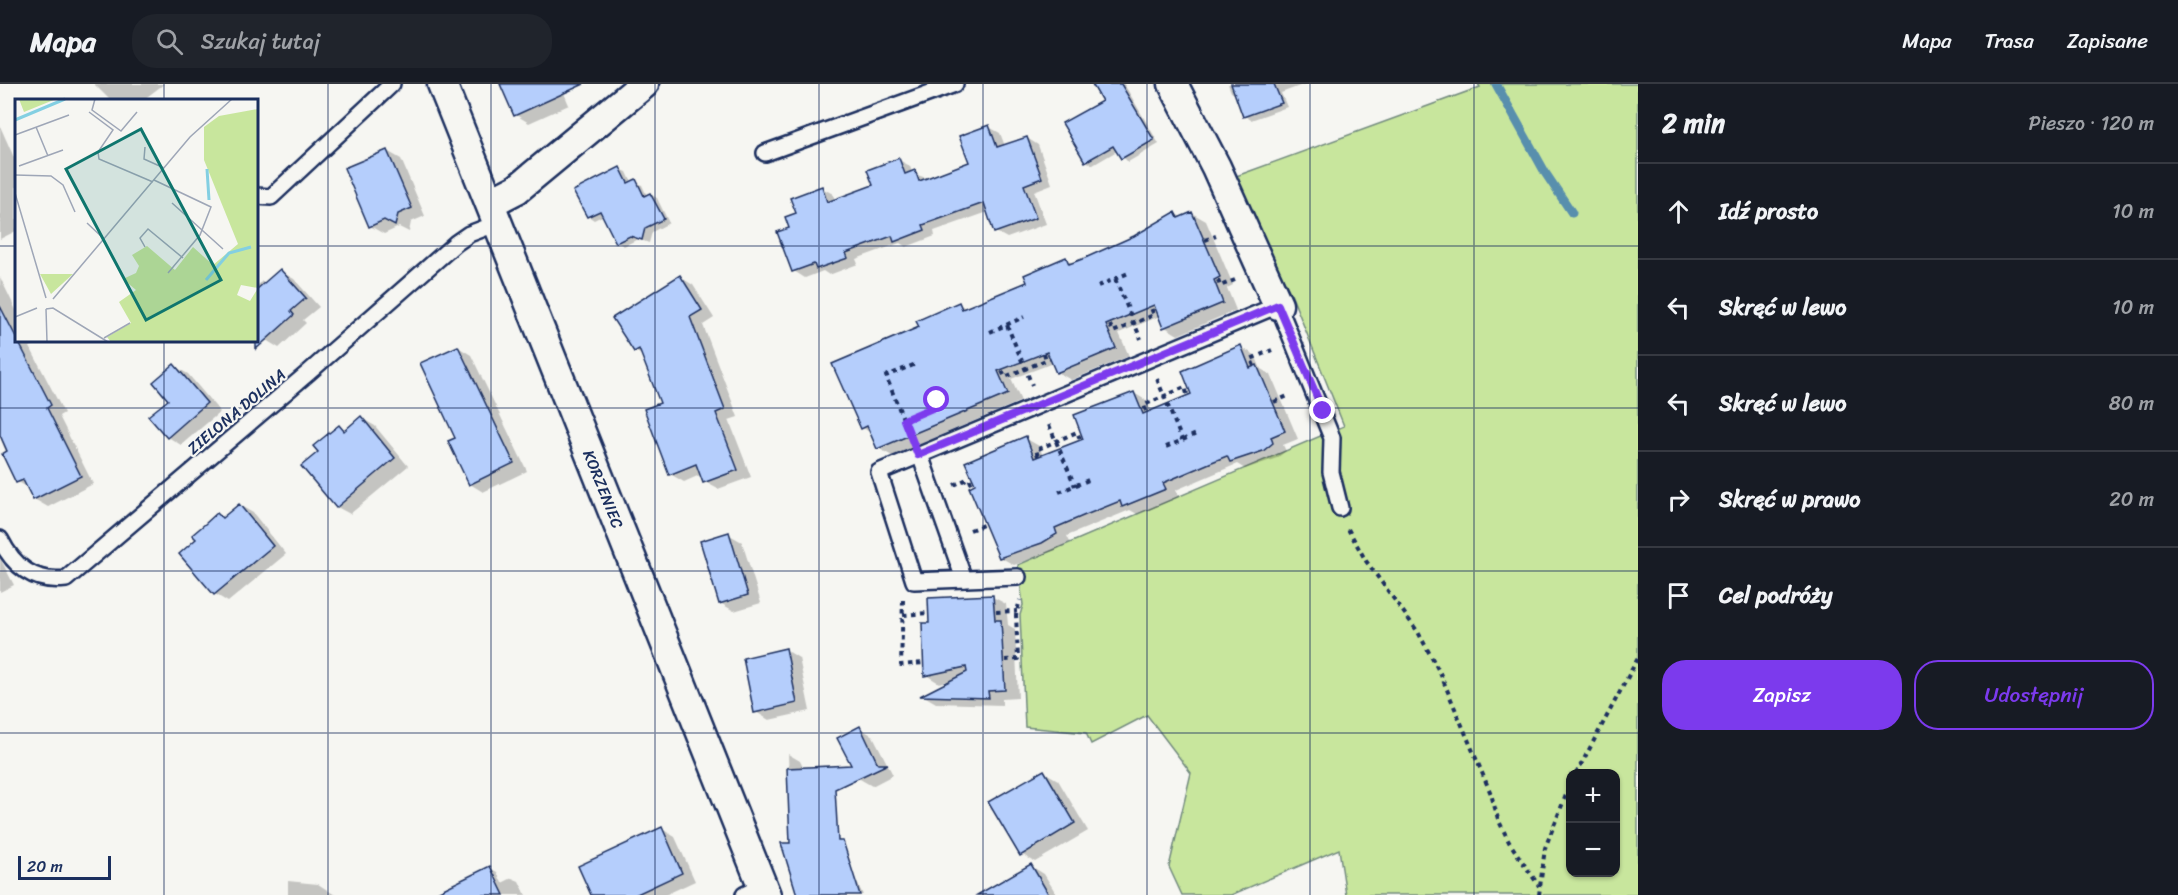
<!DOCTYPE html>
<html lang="pl">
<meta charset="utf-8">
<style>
body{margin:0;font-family:Sriracha,sans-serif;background:#20242c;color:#f1f3f6}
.controls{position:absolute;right:18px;bottom:18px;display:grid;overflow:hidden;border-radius:12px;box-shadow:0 2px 4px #0004}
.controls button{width:54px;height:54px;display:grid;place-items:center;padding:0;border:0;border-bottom:2px solid #363941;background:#171b24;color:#f1f3f6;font:30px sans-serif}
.scale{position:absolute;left:18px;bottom:15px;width:93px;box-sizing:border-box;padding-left:6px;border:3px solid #1b2f5e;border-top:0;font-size:16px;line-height:21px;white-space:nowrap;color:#1b2f5e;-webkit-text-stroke:4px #f6f6f2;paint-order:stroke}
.stop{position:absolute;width:18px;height:18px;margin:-14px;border:4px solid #7c3aed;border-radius:50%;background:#fff}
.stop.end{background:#7c3aed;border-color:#fff;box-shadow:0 2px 6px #0008}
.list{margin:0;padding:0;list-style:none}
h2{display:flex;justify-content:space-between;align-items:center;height:78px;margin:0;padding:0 24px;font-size:26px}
h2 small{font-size:20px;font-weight:400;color:#9ea1a6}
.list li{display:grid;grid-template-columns:39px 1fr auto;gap:18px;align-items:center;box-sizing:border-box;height:96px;padding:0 24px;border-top:2px solid #363941}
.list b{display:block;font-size:22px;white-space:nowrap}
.list em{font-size:20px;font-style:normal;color:#9ea1a6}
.actions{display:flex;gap:12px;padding:18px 24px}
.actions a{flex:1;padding:14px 0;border:2px solid #7c3aed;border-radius:24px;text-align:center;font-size:21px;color:#7c3aed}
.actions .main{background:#7c3aed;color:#fff}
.icon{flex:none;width:33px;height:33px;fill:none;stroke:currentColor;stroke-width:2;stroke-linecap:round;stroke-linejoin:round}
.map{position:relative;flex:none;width:1638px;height:811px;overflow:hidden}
header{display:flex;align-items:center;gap:36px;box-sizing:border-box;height:84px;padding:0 30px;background:#171b24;border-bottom:2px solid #363941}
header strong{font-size:28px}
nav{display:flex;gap:33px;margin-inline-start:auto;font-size:21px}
.search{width:420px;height:54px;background:#20242c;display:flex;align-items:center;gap:15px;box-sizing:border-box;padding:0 21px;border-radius:24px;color:#9ea1a6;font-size:22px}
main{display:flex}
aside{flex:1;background:#171b24}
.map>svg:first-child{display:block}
.green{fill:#c8e69d;stroke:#728a7e;stroke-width:1.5;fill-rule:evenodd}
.shadow{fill:#0003}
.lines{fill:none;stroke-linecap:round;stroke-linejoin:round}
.stream{stroke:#598fad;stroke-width:9}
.building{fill:#b5cefc;stroke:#1b2f5e;stroke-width:1.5}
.service-casing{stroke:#1b2f5e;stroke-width:20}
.minor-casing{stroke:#1b2f5e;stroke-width:33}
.path{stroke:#1b2f5e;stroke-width:4;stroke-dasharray:4.5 4.5;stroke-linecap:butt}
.service{stroke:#f6f6f2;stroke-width:15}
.minor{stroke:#f6f6f2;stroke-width:28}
.route{stroke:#7c3aed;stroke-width:8}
.grid{fill:none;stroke:#1b2f5e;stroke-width:1.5;stroke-opacity:0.55}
.labels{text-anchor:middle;stroke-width:4.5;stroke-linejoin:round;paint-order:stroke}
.street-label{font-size:16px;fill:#1b2f5e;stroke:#f6f6f2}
.inset-river{fill:none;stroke:#83cfe2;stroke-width:3}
.inset-road{fill:none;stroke:#9ea6b7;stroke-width:1.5}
.view{fill:#0f766e;fill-opacity:0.15;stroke:#0f766e;stroke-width:3}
.inset-edge{fill:none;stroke:#1b2f5e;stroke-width:3}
</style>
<header>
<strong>Mapa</strong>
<div class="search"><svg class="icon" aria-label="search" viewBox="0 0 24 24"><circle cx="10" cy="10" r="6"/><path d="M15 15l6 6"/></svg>Szukaj tutaj</div>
<nav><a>Mapa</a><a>Trasa</a><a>Zapisane</a></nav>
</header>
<main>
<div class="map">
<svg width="1638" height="811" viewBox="0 0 1638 811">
<rect width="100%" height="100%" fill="#f6f6f2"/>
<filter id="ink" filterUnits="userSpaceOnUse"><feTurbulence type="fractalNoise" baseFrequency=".0167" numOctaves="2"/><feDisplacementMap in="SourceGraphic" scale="12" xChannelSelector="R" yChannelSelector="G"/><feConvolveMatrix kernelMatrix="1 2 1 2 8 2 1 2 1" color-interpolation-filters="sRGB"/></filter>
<g filter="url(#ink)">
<path class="green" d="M1478,0H1638V811H1346L1339,765L1231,811H1182L1169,783L1191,689L1147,631L1091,660L1086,649L1025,643L1020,531L1023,521L1018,481L1344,342L1291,210L1231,94L1480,3ZM1570,690H1616V788H1570Z"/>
<g class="shadow">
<polygon points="94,0 164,0 143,16 110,16"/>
<polygon points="502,0 582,0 582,1 564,9 569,21 529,39 516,31"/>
<polygon points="1105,0 1124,0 1159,60 1128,78 1117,67 1093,81 1086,77 1104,18"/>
<polygon points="1228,0 1305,0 1281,9 1287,23 1251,36 1245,32 1236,11 1231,8"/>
<polygon points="0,42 16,78 16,147 0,155"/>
<polygon points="989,43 1000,49 1005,62 1027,54 1038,61 1052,100 1034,107 1046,140 1007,154 996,148 988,128 934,147 935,152 906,163 900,159 856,175 858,180 829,191 823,187 805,194 794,187 791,145 798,130 822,104 833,110 835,117 875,102 899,76 910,82 912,89 926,94 971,78"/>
<polygon points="387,67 401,75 425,132 411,138 409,148 399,143 384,150 370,142"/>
<polygon points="620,85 627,88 632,99 635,97 642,101 647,112 650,110 657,114 669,139 652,148 649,159 638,155 624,162 617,158 604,131 594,136 588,132"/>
<polygon points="1175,129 1182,134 1192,129 1206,137 1233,201 1227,204 1236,226 1178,251 1165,243 1160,232 1119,249 1129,272 1071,296 1057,288 1053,279 1011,295 1021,317 892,372 878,364 871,349 863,344 921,244 959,220 967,225 1029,199 1066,175 1074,180 1135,154"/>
<polygon points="280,187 294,195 319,223 303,236 306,239 279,264 266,256 256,246 256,203 262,197 266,199"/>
<polygon points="0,193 16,226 16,256 32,256 34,261 30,263 64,329 59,332 93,400 48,423 34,415 29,404 18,398 0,353"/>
<polygon points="680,193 693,201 714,234 703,241 738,333 729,336 751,393 718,405 705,398 702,390 684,398 670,390 662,320 643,272 635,267"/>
<polygon points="458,263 471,271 527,387 483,408 470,400 457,355"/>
<polygon points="1241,263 1255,271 1261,285 1271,291 1298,355 1283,361 1286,367 1277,374 1245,385 1237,380 1176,406 1179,413 1149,426 1137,430 1130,426 1067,452 1070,458 1056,466 1014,481 1000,473 977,401 1025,354 1039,362 1043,372 1085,356 1134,309 1147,317 1152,328 1193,311"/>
<polygon points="174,282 188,290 220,328 181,361 168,353"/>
<polygon points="361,334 375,342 408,382 350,430 337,423 320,368 339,343 346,347"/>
<polygon points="239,421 253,429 286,470 228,518 215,510 198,456 217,431 224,435"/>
<polygon points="728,450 742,458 761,519 734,527 720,519"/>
<polygon points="0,474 14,501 0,508"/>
<polygon points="993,513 1006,520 1008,541 1015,545 1018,614 1002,615 1002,621 936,619 924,612 952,596 939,599 926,591"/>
<polygon points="786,566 799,574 810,627 769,636 756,628"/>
<polygon points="860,644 873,652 893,691 872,702 858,694"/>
<polygon points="788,670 800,677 863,811 798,811 791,760"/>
<polygon points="1044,688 1058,696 1088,747 1035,778 1021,770"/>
<polygon points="662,745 675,753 695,797 665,811 593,811"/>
<polygon points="1031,782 1044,790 1057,811 986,811"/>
<polygon points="490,784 497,788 502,799 512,794 519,797 526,811 467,811"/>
<polygon points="288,797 318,800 335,811 288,811"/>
</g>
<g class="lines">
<polyline class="stream" points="1496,0 1546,90 1572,129"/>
</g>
<g class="building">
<polygon points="500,0 584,0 514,32"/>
<polygon points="1092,0 1121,0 1154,56 1121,75 1113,62 1085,78 1062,39 1102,17"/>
<polygon points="1231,0 1274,0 1282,19 1243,33"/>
<polygon points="989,41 997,63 1027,53 1042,94 1024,101 1036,134 994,149 984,119 923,141 925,146 894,158 892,152 846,169 848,174 816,185 814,180 792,188 777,148 789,144 785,133 796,129 790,114 822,102 827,118 873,101 867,86 899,74 905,90 915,86 919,97 969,78 959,52"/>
<polygon points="387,66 412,124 398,130 395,142 384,136 369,143 344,84"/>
<polygon points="620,83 628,99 636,95 644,112 650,109 664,135 645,144 642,156 630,152 616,159 600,127 587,133 573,107"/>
<polygon points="1175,128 1178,134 1192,128 1220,193 1214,196 1223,219 1163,244 1154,221 1106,241 1116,264 1056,289 1047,268 998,287 1008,310 877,365 867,342 861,345 832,280 919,243 916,237 959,218 962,225 1027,198 1024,191 1066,173 1069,180 1085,174 1134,152"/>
<polygon points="280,185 306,214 291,227 294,231 256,265 256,206"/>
<polygon points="680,191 702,226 690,233 725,325 716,329 738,386 703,399 696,380 669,391 644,325 660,319 639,265 634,268 612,234"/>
<polygon points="0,222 51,321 47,324 81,392 33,416 23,396 16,399 2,370 7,367 0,351"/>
<polygon points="1241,261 1250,284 1257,281 1285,347 1271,353 1273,359 1263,367 1230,378 1227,372 1212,378 1163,399 1166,405 1122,423 1120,417 1083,432 1055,444 1057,450 1042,459 999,474 969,403 975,400 965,378 1026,352 1034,374 1083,355 1074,331 1134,308 1143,330 1191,310 1182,287"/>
<polygon points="458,262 514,379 469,401 448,357 455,354 420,279"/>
<polygon points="174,280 207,319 167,354 148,332 168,316 153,298"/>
<polygon points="361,332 395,374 336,424 301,382 318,368 313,362 339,341 344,347"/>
<polygon points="239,420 273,462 214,511 179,470 196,455 192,451 205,440 217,429 222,434"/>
<polygon points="729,448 748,511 719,520 700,457"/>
<polygon points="993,511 995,536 1001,536 1005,606 988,607 989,614 920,612 967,588 966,583 924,592 922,539 929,539 928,514"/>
<polygon points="786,564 797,619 754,629 743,574"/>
<polygon points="860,642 878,680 888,680 835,705 838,757 843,757 860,811 797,811 781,759 790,759 787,684 851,681 837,654"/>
<polygon points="1044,686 1075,739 1020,772 988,718"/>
<polygon points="662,743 682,789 635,811 591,811 578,782"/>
<polygon points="1031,780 1049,811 977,811"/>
<polygon points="490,782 504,811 431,811"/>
</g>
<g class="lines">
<defs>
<g id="service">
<polyline points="765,69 955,0"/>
<polyline points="256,112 271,113 392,0"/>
<polyline points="920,371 964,495"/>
<path d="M0,455C14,483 34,499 66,495L308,289L456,159L469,150L498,139"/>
<polyline points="1018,493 914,497 879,388 1278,221 1332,354 1331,388 1340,424"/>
<polyline points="744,811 762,802"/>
</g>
<g id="minor">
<path id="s1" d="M442,0L766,811"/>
<polyline points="1173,0 1216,83 1278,221"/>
<polyline points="490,119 517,105 644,0"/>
</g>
</defs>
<use href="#service" class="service-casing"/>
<use href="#minor" class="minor-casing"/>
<g class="path">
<polyline points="1205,156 1216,152"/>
<polyline points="1115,195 1141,255"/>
<polyline points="1218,196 1220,202 1235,196"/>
<polyline points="1098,202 1131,188"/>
<polyline points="1007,241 1032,301"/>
<polyline points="1110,241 1113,248 1154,231 1151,224"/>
<polyline points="990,248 1024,233"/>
<polyline points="1254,282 1251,275 1272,266"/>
<polyline points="1002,287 1005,293 1046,276 1044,269"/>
<polyline points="1157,295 1182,356"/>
<polyline points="1274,318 1290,311"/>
<polyline points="1146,327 1144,321 1185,303 1187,310"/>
<polyline points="904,336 939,321 937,316"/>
<polyline points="1049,341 1075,402"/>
<polyline points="910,352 886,292 916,280"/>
<polyline points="1166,363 1199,349"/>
<polyline points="1038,372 1036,366 1077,348 1080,355"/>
<polyline points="954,401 969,394 972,401"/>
<polyline points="1059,408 1091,395"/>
<polyline points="1348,445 1366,477 1418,548 1440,589 1491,710 1498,735 1509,758 1539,802"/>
<polyline points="970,446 983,441"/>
<polyline points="903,516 901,581 923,579"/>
<polyline points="996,528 1017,527"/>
<polyline points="903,531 928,529"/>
<polyline points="1005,576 1018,575 1016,531 1020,516"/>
<polyline points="1576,690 1638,574"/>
<polyline points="1539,811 1545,764 1570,701"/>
</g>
<use href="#service" class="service"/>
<use href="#minor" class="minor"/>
</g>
</g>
<g class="lines" filter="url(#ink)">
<polyline class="route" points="937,316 939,321 904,336 918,371 1278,221 1323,327"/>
</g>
<path class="grid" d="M164,0V16M328,0V811M491,0V811M655,0V811M819,0V811M983,0V811M1147,0V811M1310,0V811M1474,0V811M0,162H16M256,162H1638M164,256V811M0,324H1638M0,487H1638M0,649H1638"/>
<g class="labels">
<g class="street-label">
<text transform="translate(236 327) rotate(-40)" y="6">ZIELONA DOLINA</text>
<text dy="6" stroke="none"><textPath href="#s1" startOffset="436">KORZENIEC</textPath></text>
</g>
</g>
<g transform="translate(15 15)">
<rect width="243" height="243" fill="#f6f6f2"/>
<path d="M4,0H41L9,13ZM243,10V243H96L92,238L116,224L104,203L121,191L108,180L121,174L124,167L117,156L132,147L160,171L178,148L198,166L223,145L189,61V28L204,17ZM226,186L243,189L235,202L222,196ZM25,175H58L36,195Z" fill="#c8e69d" fill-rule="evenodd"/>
<path class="inset-river" d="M0,21L50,0M192,70L194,101M191,181L214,154L236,148"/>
<path class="inset-road" d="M80,0L77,11L106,32L122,13M74,13L98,31L83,53L84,60L138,83M21,28L33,57M0,36L54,16M130,48L129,60L149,69M4,67L48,51M0,76L36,77L48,86L60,113M139,81L196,108L185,136L153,174M0,94L31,199M157,104L208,150M72,124L89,140M130,148L125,139L133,130L168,159M38,200L175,38L217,0M31,210L38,209L93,243M31,210L32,243M0,218L22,209M89,239L115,224"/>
<path class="view" d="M126,30L206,181L131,221L51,70Z"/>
<rect width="243" height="243" class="inset-edge"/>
</g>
</svg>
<div class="controls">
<button>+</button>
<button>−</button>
</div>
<div class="scale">20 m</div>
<div class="stop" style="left:937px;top:316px"></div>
<div class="stop end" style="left:1323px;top:327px"></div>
</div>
<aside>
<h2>2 min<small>Pieszo · 120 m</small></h2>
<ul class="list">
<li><svg class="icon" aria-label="ahead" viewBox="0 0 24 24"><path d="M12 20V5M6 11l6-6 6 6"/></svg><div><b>Idź prosto</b></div><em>10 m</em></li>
<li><svg class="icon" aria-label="left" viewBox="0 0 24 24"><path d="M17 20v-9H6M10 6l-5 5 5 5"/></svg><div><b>Skręć w lewo</b></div><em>10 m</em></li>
<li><svg class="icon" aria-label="left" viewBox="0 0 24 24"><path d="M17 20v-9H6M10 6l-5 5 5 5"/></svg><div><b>Skręć w lewo</b></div><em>80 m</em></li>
<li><svg class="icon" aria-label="right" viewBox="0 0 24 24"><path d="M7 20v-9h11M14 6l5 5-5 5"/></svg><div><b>Skręć w prawo</b></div><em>20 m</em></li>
<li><svg class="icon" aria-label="arrive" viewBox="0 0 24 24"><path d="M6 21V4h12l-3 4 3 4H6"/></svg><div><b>Cel podróży</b></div></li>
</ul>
<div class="actions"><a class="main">Zapisz</a><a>Udostępnij</a></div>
</aside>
</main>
